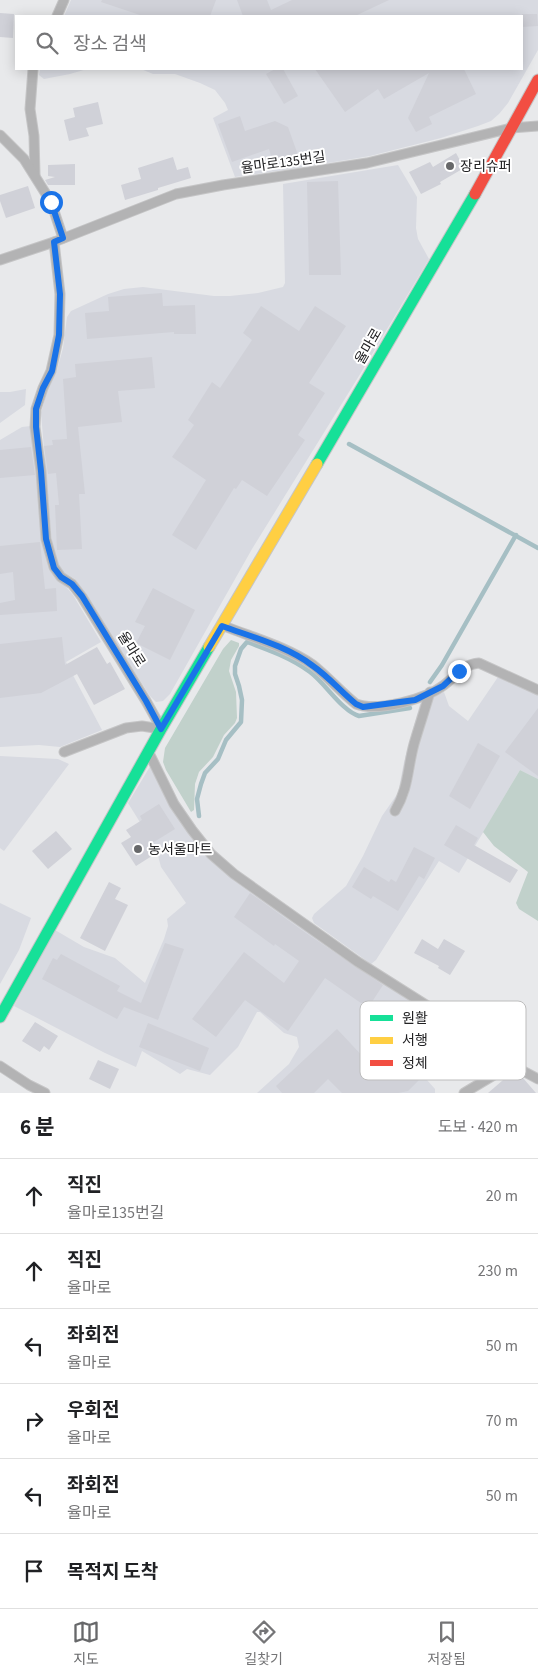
<!DOCTYPE html>
<html lang="ko">
<meta charset="utf-8">
<style>
body{margin:0;font-family:"Source Sans 3","Noto Sans KR",sans-serif;background:#f6f6f6;color:#202124}
.stop{position:absolute;width:15px;height:15px;margin:-11px;border:4px solid #1a73e8;border-radius:50%;background:#fff}
.stop.end{background:#1a73e8;border-color:#fff;box-shadow:0 1px 5px #0008}
.list{margin:0;padding:0;list-style:none}
h2{display:flex;justify-content:space-between;align-items:center;height:65px;margin:0;padding:0 20px;font-size:21px}
h2 small{font-size:16px;font-weight:400;color:#757577}
.list li{display:grid;grid-template-columns:32px 1fr auto;gap:15px;align-items:center;box-sizing:border-box;height:75px;padding:0 20px;border-top:1px solid #e0e0e0}
.list b{display:block;font-size:19px;white-space:nowrap}
.list p{margin:0;font-size:16px;white-space:nowrap;color:#757577}
.list em{font-size:16px;font-style:normal;color:#757577}
.icon{flex:none;width:28px;height:28px;fill:none;stroke:currentColor;stroke-width:2;stroke-linecap:round;stroke-linejoin:round}
.map{position:relative;flex:none;width:538px;height:1093px;overflow:hidden}
.search{position:absolute;background:#fff;box-shadow:0 2px 12px #0003;left:15px;right:15px;top:15px;height:55px;display:flex;align-items:center;gap:12px;box-sizing:border-box;padding:0 18px;border-radius:0px;color:#757577;font-size:19px}
.sheet{height:515px;background:#fff}
nav{display:flex;justify-content:space-around;align-items:center;box-sizing:border-box;height:70px;border-top:1px solid #e0e0e0;background:#fff;font-size:14px;color:#757577}
nav a{display:grid;justify-items:center;gap:2px}
nav .on{color:#67686a}
.map>svg:first-child{display:block}
.built{fill:#d8dae1}
.green{fill:#c1d1cb}
.lines{fill:none;stroke-linecap:round;stroke-linejoin:round}
.stream{stroke:#a6bfc4;stroke-width:4.5}
.building{fill:#d0d1d8}
.lane-casing{stroke:#c5c5c6;stroke-width:11}
.fast-casing{stroke:#c5c5c6;stroke-width:13}
.slow-casing{stroke:#c5c5c6;stroke-width:13}
.jam-casing{stroke:#c5c5c6;stroke-width:13}
.lane{stroke:#b3b3b4;stroke-width:9}
.fast{stroke:#16e098;stroke-width:11}
.slow{stroke:#ffcf43;stroke-width:11}
.jam{stroke:#f24e42;stroke-width:11}
.route{stroke:#1a73e8;stroke-width:6}
.poi-dot{fill:#67686a;stroke:#fff;stroke-width:2}
.labels{text-anchor:middle;stroke-width:4;stroke-linejoin:round;paint-order:stroke}
.street-label{font-size:14px;fill:#222224;stroke:#fff}
.poi-label{font-size:14px;fill:#222224;stroke:#fff;text-anchor:start}
.key{fill:#fff;stroke:#bdbdbd;stroke-width:1}
.key-label{font-size:14px;fill:#222224}
</style>
<div class="map">
<svg width="538" height="1093" viewBox="0 0 538 1093">
<rect width="100%" height="100%" fill="#e8e9eb"/>
<g class="built">
<polygon points="71,0 538,0 538,50 508,103 499,114 491,121 478,126 441,138 370,156 298,168 235,177 213,118 228,110 225,103 215,90 200,83 175,74 153,74 141,69 522,69 522,16 64,16"/>
<polygon points="40,69 87,69 70,74 44,79 39,75"/>
<polygon points="398,165 417,197 416,228 418,239 429,259 362,371 252,549 170,694 163,701 156,702 150,696 75,579 65,573 58,564 52,545 41,413 48,388 57,370 63,348 67,317 71,311 108,294 124,289 143,287 214,296 230,296 258,293 283,287 285,283 283,184"/>
<polygon points="26,389 25,405 0,423 0,392 10,392"/>
<polygon points="31,426 47,558 51,569 73,595 101,642 66,662 102,730 60,747 39,745 0,747 0,440 22,427"/>
<polygon points="498,677 538,695 538,779 520,770 459,873 439,861 376,960 371,964 314,923 312,918 314,914 346,886 363,856 382,816 398,793 404,762 420,704 444,692 449,706 468,721"/>
<polygon points="0,756 58,759 69,764 4,851 0,848"/>
<polygon points="151,765 169,805 209,857 430,1013 397,1050 427,1080 435,1089 435,1093 257,1093 289,1064 299,1047 297,1037 284,1033 260,1012 257,1012 238,1047 210,1075 187,1069 180,1074 142,1051 136,1067 105,1053 14,1006 55,930 84,947 115,958 145,983 164,939 168,926 167,919 186,903 161,867 156,848 128,803"/>
<polygon points="0,903 31,918 19,950 0,984"/>
</g>
<g class="green">
<polygon points="231,640 239,643 239,646 231,660 229,671 236,692 237,718 235,723 224,735 213,757 199,772 195,784 194,810 191,812 166,770 163,762 165,748 223,649"/>
<polygon points="520,770 538,779 538,921 519,909 516,903 528,872 494,846 483,832"/>
</g>
<g class="lines">
<g class="stream">
<polyline points="349,444 538,548"/>
<polyline points="430,682 442,665 516,535"/>
<path d="M199,816L197,799L201,784L205,773L218,759L226,740L241,722L242,700L239,686L235,674V666L241,649L247,642C269,650 291,658 310,672C326,684 342,711 359,716L410,708"/>
</g>
</g>
<g class="building">
<polygon points="102,0 216,0 210,16 143,16 101,2"/>
<polygon points="237,0 267,0 271,10 292,0 389,0 355,16 243,16"/>
<polygon points="0,13 14,14 13,38 0,37"/>
<polygon points="522,14 537,14 538,26 522,27"/>
<polygon points="275,69 283,69 298,96 284,104 266,74"/>
<polygon points="315,69 464,69 476,94 429,117 432,124 416,132 408,118 429,73 384,99 378,89 345,112"/>
<polygon points="98,102 103,124 86,128 89,136 69,141 64,120 75,117 73,108"/>
<polygon points="240,116 245,131 275,121 288,127 298,155 273,163 269,149 232,162 218,124"/>
<polygon points="456,153 464,168 440,182 441,184 421,194 409,172 430,162 433,167"/>
<polygon points="173,157 177,170 188,167 191,178 158,188 158,190 125,200 121,185 141,179 138,168"/>
<polygon points="75,164 75,185 48,185 45,180 55,177 48,176 48,165"/>
<polygon points="338,181 341,275 309,275 307,182"/>
<polygon points="28,186 35,208 6,218 0,201 0,195"/>
<polygon points="162,293 163,306 195,305 196,334 174,334 174,332 87,339 85,313 109,311 108,297"/>
<polygon points="261,306 299,331 315,306 346,326 309,383 325,393 298,435 305,440 267,496 242,480 236,489 234,488 196,550 172,535 206,480 172,457 194,425 188,420 212,382 220,388 252,340 243,333"/>
<polygon points="152,357 155,388 118,391 122,422 78,427 85,494 79,494 82,549 57,550 55,505 59,505 56,473 48,474 44,446 53,445 52,440 67,439 63,379 76,377 75,364"/>
<polygon points="31,447 35,475 0,478 0,450"/>
<polygon points="40,542 45,589 56,588 57,611 0,615 0,603 15,600 13,572 0,574 0,546"/>
<polygon points="153,588 195,610 170,660 136,643 145,626 135,622"/>
<polygon points="62,637 65,665 97,647 107,664 110,662 125,689 94,705 77,674 41,693 0,698 0,644"/>
<polygon points="538,708 538,776 505,752"/>
<polygon points="478,743 500,756 470,809 449,796"/>
<polygon points="159,804 175,829 149,845 155,854 136,866 121,843 131,837 126,830 142,820 140,816"/>
<polygon points="456,825 478,838 474,845 518,870 510,883 444,845"/>
<polygon points="56,831 72,849 48,869 32,851"/>
<polygon points="414,847 435,858 424,879 419,876 398,911 373,896 371,899 352,887 364,867 389,882 391,879 396,882"/>
<polygon points="109,882 121,888 115,899 128,905 105,951 80,938"/>
<polygon points="250,893 306,933 383,985 368,1008 325,978 288,1031 245,1000 216,1037 192,1019 244,952 284,983 299,961 275,944 274,946 234,917"/>
<polygon points="422,939 438,949 444,939 465,951 450,975 438,968 439,966 414,953"/>
<polygon points="165,943 184,949 158,1020 124,1007 117,1019 42,979 53,958 57,960 61,954 120,986 117,991 141,1003"/>
<polygon points="35,1022 58,1036 49,1050 44,1046 40,1052 22,1041"/>
<polygon points="148,1023 209,1048 200,1071 139,1047"/>
<polygon points="337,1029 366,1060 383,1044 419,1080 408,1091 398,1093 342,1093 328,1079 314,1093 282,1093 276,1086"/>
<polygon points="98,1060 119,1069 110,1089 89,1079"/>
<polygon points="514,1073 523,1078 536,1093 488,1093 510,1074"/>
</g>
<g class="lines">
<defs>
<g id="lane">
<polyline points="57,16 64,0"/>
<polyline points="33,69 30,109 34,136 35,175"/>
<polyline points="0,135 24,159 51,202 63,238"/>
<polyline points="54,242 60,294 59,335 51,371 43,388 36,409 35,427 41,471 46,539 54,567 61,577 72,584 82,597 146,701 160,726"/>
<polyline points="0,260 54,242 176,194 223,185 367,163 511,128 538,126"/>
<path d="M224,626C254,638 287,647 313,665C328,677 341,692 356,704C378,712 426,699 444,685C456,676 463,664 479,663L538,690"/>
<polyline points="64,752 126,728 142,726 161,729"/>
<polyline points="149,753 174,804 192,830 211,854 234,874 358,962 472,1034 508,1063"/>
<path d="M395,811C409,787 407,770 414,744C419,727 425,709 430,692"/>
<polyline points="0,1066 29,1085 45,1093"/>
<polyline points="464,1093 499,1072 508,1063 538,1079"/>
</g>
<g id="fast">
<polyline points="317,464 475,194"/>
<polyline points="0,1017 161,729 209,647"/>
</g>
<polyline id="slow" points="209,647 317,464"/>
<polyline id="jam" points="475,194 538,80"/>
</defs>
<use href="#lane" class="lane-casing"/>
<use href="#fast" class="fast-casing"/>
<use href="#slow" class="slow-casing"/>
<use href="#jam" class="jam-casing"/>
<use href="#lane" class="lane"/>
<use href="#fast" class="fast"/>
<use href="#slow" class="slow"/>
<use href="#jam" class="jam"/>
</g>
<g class="lines">
<path class="route" d="M51,202L63,238L54,242L60,294L59,335L52,371L43,388L36,409V427L41,471L46,539L54,568L61,577L72,584L82,596L146,701L161,729L222,626C252,637 287,646 313,666C329,677 341,692 356,704L363,707L415,700L443,686L459,671"/>
</g>
<g class="poi-dot">
<circle cx="450" cy="166" r="5"/>
<circle cx="138" cy="849" r="5"/>
</g>
<g class="labels">
<g class="street-label">
<text transform="translate(283 162) rotate(-8)" y="5">율마로135번길</text>
<text transform="translate(368 346) rotate(-60)" y="5">율마로</text>
<text transform="translate(132 649) rotate(58)" y="5">율마로</text>
</g>
<g class="poi-label">
<text x="460" y="171">장리슈퍼</text>
<text x="148" y="854">농서울마트</text>
</g>
</g>
<rect x="360" y="1001" width="166" height="79" rx="8" class="key"/>
<rect x="370" y="1015" width="23" height="6" fill="#16e098"/>
<rect x="370" y="1037" width="23" height="7" fill="#ffcf43"/>
<rect x="370" y="1060" width="23" height="6" fill="#f24e42"/>
<g class="key-label">
<text x="402" y="1023">원활</text>
<text x="402" y="1045">서행</text>
<text x="402" y="1068">정체</text>
</g>
</svg>
<div class="stop" style="left:51px;top:202px"></div>
<div class="stop end" style="left:459px;top:671px"></div>
<div class="search"><svg class="icon" aria-label="search" viewBox="0 0 24 24"><circle cx="10" cy="10" r="6"/><path d="M15 15l6 6"/></svg>장소 검색</div>
</div>
<section class="sheet">
<h2>6 분<small>도보 · 420 m</small></h2>
<ul class="list">
<li><svg class="icon" aria-label="ahead" viewBox="0 0 24 24"><path d="M12 20V5M6 11l6-6 6 6"/></svg><div><b>직진</b><p>율마로135번길</p></div><em>20 m</em></li>
<li><svg class="icon" aria-label="ahead" viewBox="0 0 24 24"><path d="M12 20V5M6 11l6-6 6 6"/></svg><div><b>직진</b><p>율마로</p></div><em>230 m</em></li>
<li><svg class="icon" aria-label="left" viewBox="0 0 24 24"><path d="M17 20v-9H6M10 6l-5 5 5 5"/></svg><div><b>좌회전</b><p>율마로</p></div><em>50 m</em></li>
<li><svg class="icon" aria-label="right" viewBox="0 0 24 24"><path d="M7 20v-9h11M14 6l5 5-5 5"/></svg><div><b>우회전</b><p>율마로</p></div><em>70 m</em></li>
<li><svg class="icon" aria-label="left" viewBox="0 0 24 24"><path d="M17 20v-9H6M10 6l-5 5 5 5"/></svg><div><b>좌회전</b><p>율마로</p></div><em>50 m</em></li>
<li><svg class="icon" aria-label="arrive" viewBox="0 0 24 24"><path d="M6 21V4h12l-3 4 3 4H6"/></svg><div><b>목적지 도착</b></div></li>
</ul>
</section>
<nav>
<a class="on"><svg class="icon" aria-label="map" viewBox="0 0 24 24"><path d="M3 6l6-2 6 2 6-2v14l-6 2-6-2-6 2zM9 4v14M15 6v14"/></svg>지도</a>
<a><svg class="icon" aria-label="directions" viewBox="0 0 24 24"><path d="M12 3l9 9-9 9-9-9zM9 14v-3h6M13 9l2 2-2 2"/></svg>길찾기</a>
<a><svg class="icon" aria-label="saved" viewBox="0 0 24 24"><path d="M7 4h10v16l-5-4-5 4z"/></svg>저장됨</a>
</nav>
